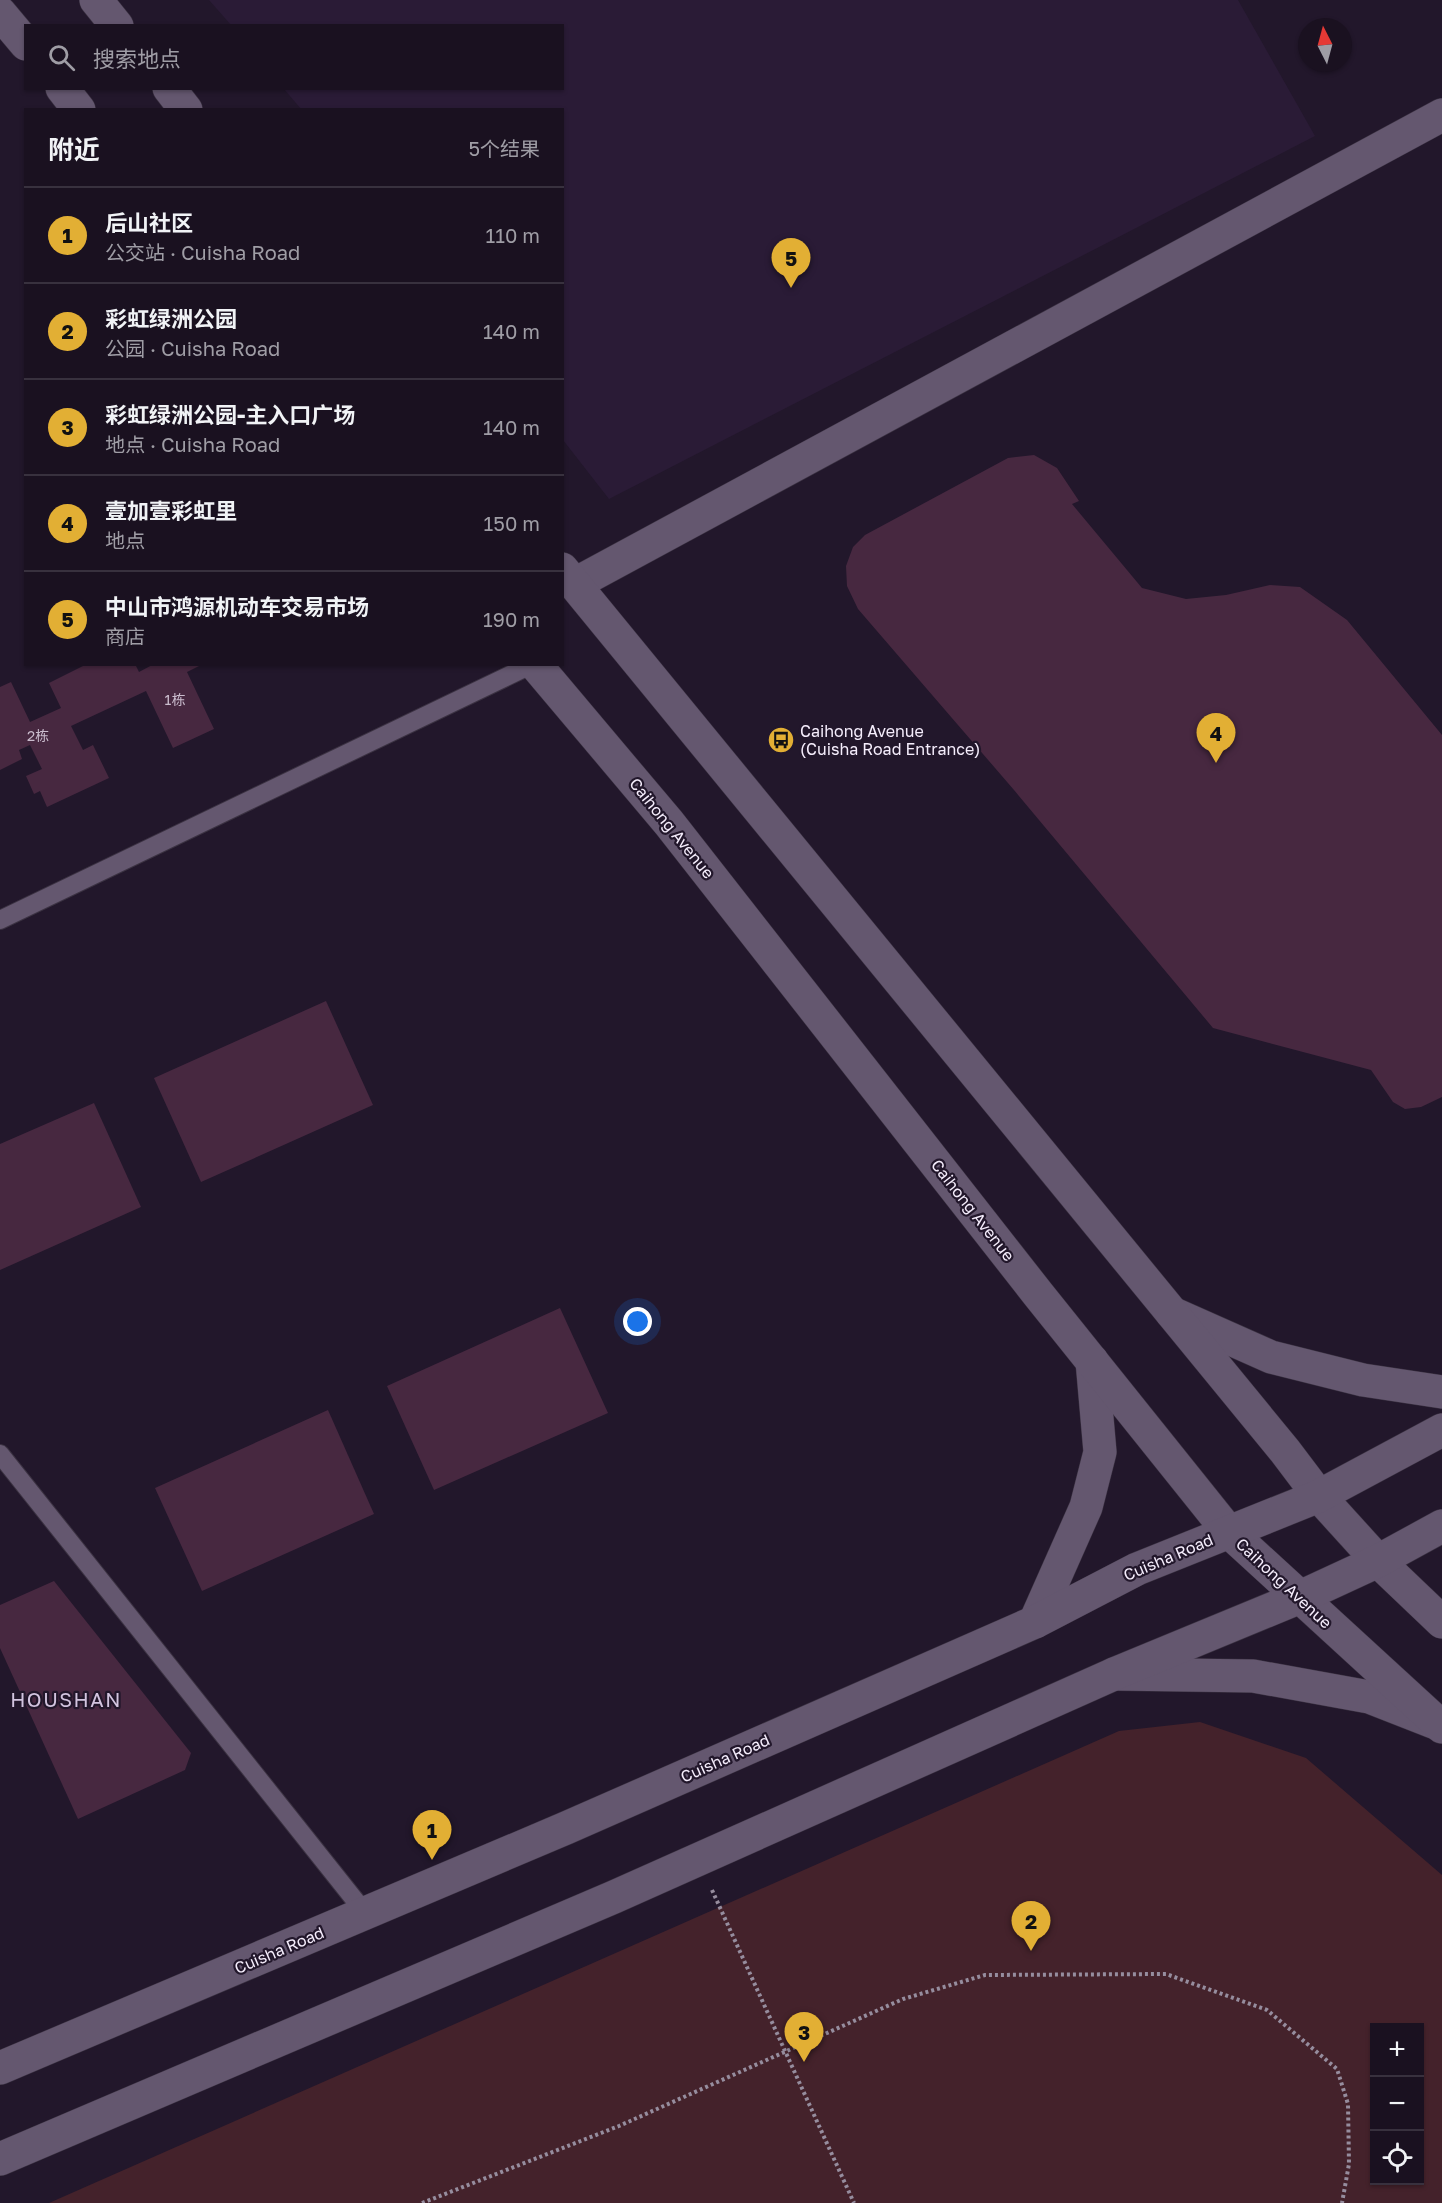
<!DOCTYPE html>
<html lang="zh">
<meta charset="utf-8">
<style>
body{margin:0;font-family:"Golos Text","Noto Sans SC",sans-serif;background:#231a29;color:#f1f3f6}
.controls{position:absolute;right:18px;bottom:18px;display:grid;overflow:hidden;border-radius:0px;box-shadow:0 2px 4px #0004}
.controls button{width:54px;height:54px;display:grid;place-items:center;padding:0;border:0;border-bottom:2px solid #38313e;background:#1a1120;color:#f1f3f6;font:30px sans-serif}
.compass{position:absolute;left:1298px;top:18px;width:54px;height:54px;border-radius:50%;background:#1a1120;box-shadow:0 2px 4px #0004;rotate:354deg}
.you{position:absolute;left:638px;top:1322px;width:21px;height:21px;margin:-15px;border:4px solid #fff;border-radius:50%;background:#1a73e8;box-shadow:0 0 0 9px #1a73e833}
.badge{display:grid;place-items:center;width:39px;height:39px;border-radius:50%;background:#e2af34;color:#111;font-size:20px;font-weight:700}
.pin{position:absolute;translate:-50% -50px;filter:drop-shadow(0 2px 3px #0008)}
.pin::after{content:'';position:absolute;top:32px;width:21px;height:18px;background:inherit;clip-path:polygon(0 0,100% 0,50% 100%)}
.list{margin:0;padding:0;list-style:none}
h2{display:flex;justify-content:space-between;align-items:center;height:78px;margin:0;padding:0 24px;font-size:26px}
h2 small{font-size:20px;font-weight:400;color:#9f9da5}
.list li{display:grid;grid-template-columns:39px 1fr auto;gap:18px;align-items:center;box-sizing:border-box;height:96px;padding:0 24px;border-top:2px solid #38313e}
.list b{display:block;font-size:22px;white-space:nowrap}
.list p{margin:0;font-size:20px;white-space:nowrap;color:#9f9da5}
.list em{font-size:20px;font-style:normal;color:#9f9da5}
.icon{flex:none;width:33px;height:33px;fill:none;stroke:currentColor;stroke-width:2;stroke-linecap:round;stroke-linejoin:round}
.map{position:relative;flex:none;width:1442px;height:2203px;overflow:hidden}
.search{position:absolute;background:#1a1120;box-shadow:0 2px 4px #0004;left:24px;top:24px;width:540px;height:66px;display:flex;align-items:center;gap:15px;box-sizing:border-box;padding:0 21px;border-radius:0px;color:#9f9da5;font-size:22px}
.panel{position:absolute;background:#1a1120;box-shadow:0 2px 4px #0004;left:24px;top:108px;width:540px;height:558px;border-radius:0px}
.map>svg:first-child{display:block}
.built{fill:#2a1b36}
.green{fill:#44222b;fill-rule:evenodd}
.building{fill:#472840}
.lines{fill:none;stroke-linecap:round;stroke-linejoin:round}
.service-casing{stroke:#3b3242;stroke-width:20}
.minor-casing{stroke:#3b3242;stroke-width:34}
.tertiary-casing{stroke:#3b3242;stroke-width:34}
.secondary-casing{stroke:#3b3242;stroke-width:34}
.path{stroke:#968d9e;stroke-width:4;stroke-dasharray:3 3;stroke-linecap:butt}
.service{stroke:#64576f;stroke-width:18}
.minor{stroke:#64576f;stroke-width:33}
.tertiary{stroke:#64576f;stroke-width:33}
.secondary{stroke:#64576f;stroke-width:33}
.labels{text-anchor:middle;stroke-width:4.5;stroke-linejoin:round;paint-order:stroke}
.number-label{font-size:14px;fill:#cabccd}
.poi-label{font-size:16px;fill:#f5edfc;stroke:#22172b;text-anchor:start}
.street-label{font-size:16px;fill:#f5edfc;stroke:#22172b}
.quarter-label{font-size:20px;letter-spacing:1.5px;fill:#d2c4df;stroke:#22172b}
</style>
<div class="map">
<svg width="1442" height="2203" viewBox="0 0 1442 2203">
<rect width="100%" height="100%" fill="#22172b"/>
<polygon class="built" points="209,0 1238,0 1315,136 609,499 563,440 562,110 301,109 284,89 562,88 562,26 231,25"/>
<path class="green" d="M1200,1722L1306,1758L1442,1875V2203H49L1119,1731ZM1374,2028H1420V2180H1374Z"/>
<g class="building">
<polygon points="1034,455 1057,468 1079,501 1072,504 1142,588 1186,599 1226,595 1270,585 1300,587 1347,620 1442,735 1442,1097 1421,1107 1405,1109 1393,1102 1371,1070 1213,1028 1014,790 858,609 847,586 846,566 853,547 865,535 1008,458"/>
<polygon points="87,664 135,664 139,672 154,664 203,664 187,672 214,729 173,748 146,691 71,726 83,750 93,745 109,778 47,807 40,791 34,794 26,776 42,769 30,745 19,750 22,759 0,770 0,687 11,682 30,722 61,708 49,683"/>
<polygon points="326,1001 373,1105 201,1182 154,1078"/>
<polygon points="94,1103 141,1207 0,1270 0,1144"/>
<polygon points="560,1308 608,1413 434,1490 387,1386"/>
<polygon points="328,1410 374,1514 202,1591 155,1488"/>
<polygon points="54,1581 191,1753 185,1770 78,1819 0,1648 0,1605"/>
</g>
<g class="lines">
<defs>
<g id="service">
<polyline points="0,920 533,664"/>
<polyline points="0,1454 366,1914"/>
</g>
<polyline id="minor" points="575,584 1442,115"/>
<g id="tertiary">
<polyline points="1172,1313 1271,1357 1363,1380 1442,1392"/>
<polyline points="1035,1622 1086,1507 1100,1452 1092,1361"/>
<polyline points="1114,1674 1253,1676 1369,1697 1438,1724"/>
</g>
<g id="secondary">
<polyline points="96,0 117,26"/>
<polyline points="0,13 26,44"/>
<polyline points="62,88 79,110"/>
<polyline points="169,88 186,110"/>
<polyline points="562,569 1285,1451 1319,1496 1378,1561 1442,1622"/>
<polyline points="535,664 669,823 1038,1294 1228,1531 1442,1727"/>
<polyline points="0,2068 566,1828 1035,1622 1137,1569 1319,1496 1442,1430"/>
<polyline points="0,2159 614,1897 1114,1674 1298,1598 1378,1561 1442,1526"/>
</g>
</defs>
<use href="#service" class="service-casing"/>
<use href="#minor" class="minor-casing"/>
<use href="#tertiary" class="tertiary-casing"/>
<use href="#secondary" class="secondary-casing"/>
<g class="path">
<polyline points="712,1890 854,2203"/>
<polyline points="422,2203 619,2126 903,1999 985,1975 1166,1974 1267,2010 1337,2069 1348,2104 1349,2164 1342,2203"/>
</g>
<use href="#service" class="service"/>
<use href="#minor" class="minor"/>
<use href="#tertiary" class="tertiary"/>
<use href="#secondary" class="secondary"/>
</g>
<defs>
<symbol id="bus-disc" viewBox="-11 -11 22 22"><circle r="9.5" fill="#e2af34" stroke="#22172b"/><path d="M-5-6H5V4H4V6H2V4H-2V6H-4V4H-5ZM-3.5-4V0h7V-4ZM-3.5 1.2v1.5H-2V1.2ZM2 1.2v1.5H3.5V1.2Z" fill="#111"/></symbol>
</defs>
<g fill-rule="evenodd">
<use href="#bus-disc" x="766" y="725" width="30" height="30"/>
</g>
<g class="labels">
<g class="number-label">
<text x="175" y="705">1栋</text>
<text x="38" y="741">2栋</text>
</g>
<g class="poi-label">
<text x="800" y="737">Caihong Avenue<tspan x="800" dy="18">(Cuisha Road Entrance)</tspan></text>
</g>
<g class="street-label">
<text transform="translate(672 828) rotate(51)" y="6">Caihong Avenue</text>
<text transform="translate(973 1210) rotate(52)" y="6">Caihong Avenue</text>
<text transform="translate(1168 1557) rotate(-23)" y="6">Cuisha Road</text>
<text transform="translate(1284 1583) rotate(43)" y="6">Caihong Avenue</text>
<text transform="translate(725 1758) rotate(-24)" y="6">Cuisha Road</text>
<text transform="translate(279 1950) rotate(-23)" y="6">Cuisha Road</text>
</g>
<g class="quarter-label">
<text x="66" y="1707">HOUSHAN</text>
</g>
</g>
</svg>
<div class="controls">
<button>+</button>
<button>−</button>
<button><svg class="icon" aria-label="locate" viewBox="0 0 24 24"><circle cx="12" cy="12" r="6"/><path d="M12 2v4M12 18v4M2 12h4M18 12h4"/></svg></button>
</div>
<svg class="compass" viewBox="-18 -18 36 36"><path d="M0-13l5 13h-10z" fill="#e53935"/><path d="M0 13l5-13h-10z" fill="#9f9da5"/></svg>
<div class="you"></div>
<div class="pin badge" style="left:432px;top:1860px">1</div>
<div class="pin badge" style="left:1031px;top:1951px">2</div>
<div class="pin badge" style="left:804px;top:2062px">3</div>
<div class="pin badge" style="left:1216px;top:763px">4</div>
<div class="pin badge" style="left:791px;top:288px">5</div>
<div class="search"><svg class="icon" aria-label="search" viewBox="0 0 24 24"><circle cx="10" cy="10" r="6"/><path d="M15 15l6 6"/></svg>搜索地点</div>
<section class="panel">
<h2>附近<small>5个结果</small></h2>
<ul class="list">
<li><span class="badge">1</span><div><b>后山社区</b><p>公交站 · Cuisha Road</p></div><em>110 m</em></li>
<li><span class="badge">2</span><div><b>彩虹绿洲公园</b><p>公园 · Cuisha Road</p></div><em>140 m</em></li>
<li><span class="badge">3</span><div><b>彩虹绿洲公园-主入口广场</b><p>地点 · Cuisha Road</p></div><em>140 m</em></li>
<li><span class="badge">4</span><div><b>壹加壹彩虹里</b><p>地点</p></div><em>150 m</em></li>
<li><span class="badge">5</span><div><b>中山市鸿源机动车交易市场</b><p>商店</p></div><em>190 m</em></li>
</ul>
</section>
</div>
